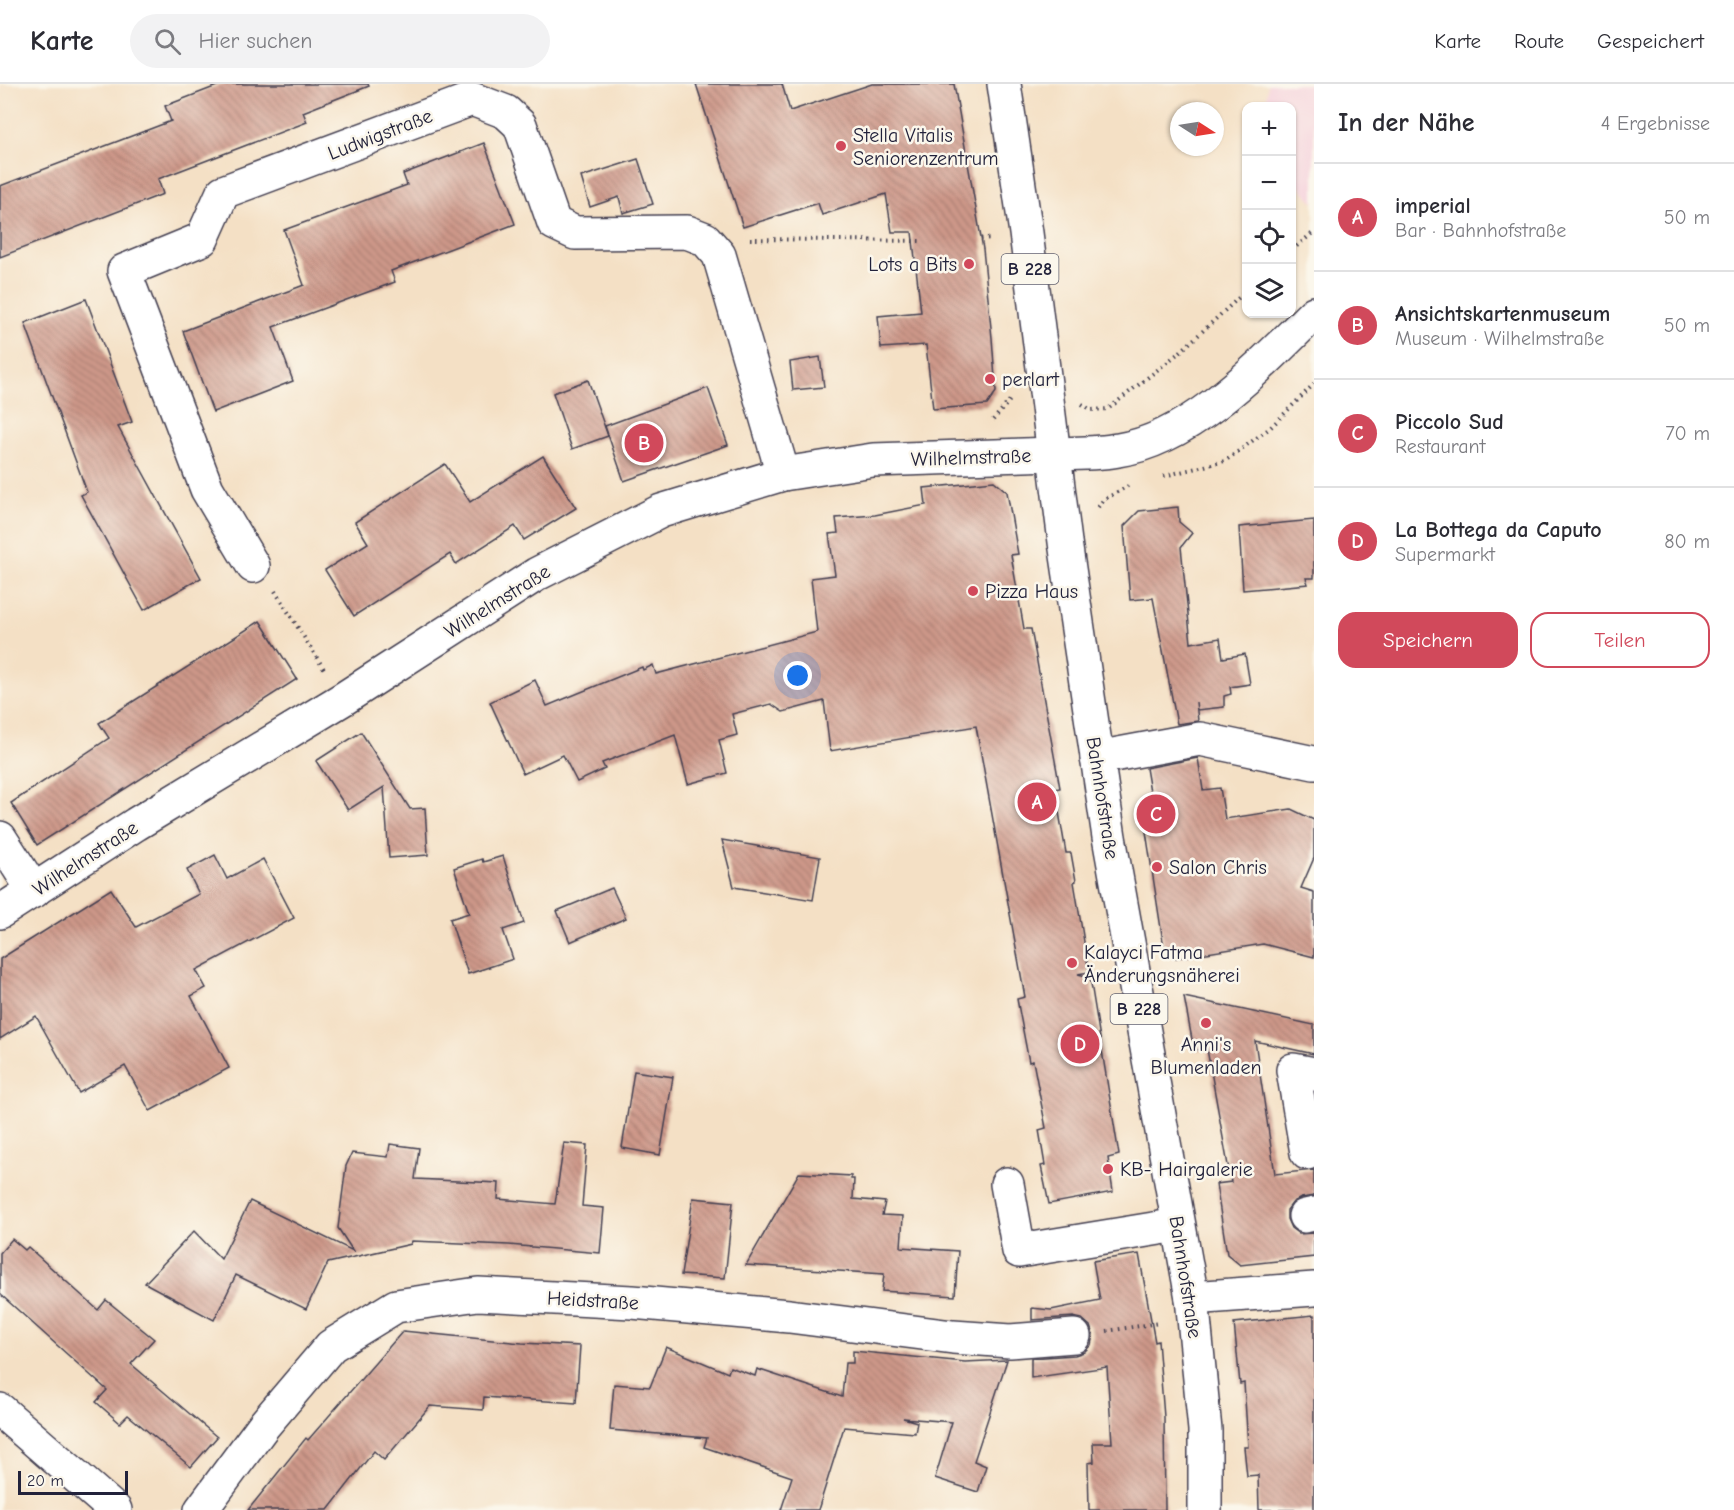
<!DOCTYPE html>
<html lang="de">
<meta charset="utf-8">
<style>
body{margin:0;font-family:"Comic Neue",sans-serif;background:#f2f2f3;color:#2b2b33}
.controls{position:absolute;right:18px;top:18px;display:grid;overflow:hidden;border-radius:12px;box-shadow:0 2px 4px #0004}
.controls button{width:54px;height:54px;display:grid;place-items:center;padding:0;border:0;border-bottom:2px solid #e1e1e2;background:#fff;color:#2b2b33;font:30px sans-serif}
.compass{position:absolute;left:1170px;top:18px;width:54px;height:54px;border-radius:50%;background:#fff;box-shadow:0 2px 4px #0004;rotate:102deg}
.scale{position:absolute;left:18px;bottom:15px;width:110px;box-sizing:border-box;padding-left:6px;border:3px solid #22223b;border-top:0;font-size:16px;line-height:21px;white-space:nowrap;color:#22223b;-webkit-text-stroke:4px #fbf7ec;paint-order:stroke}
.you{position:absolute;left:798px;top:592px;width:21px;height:21px;margin:-15px;border:4px solid #fff;border-radius:50%;background:#1a73e8;box-shadow:0 0 0 9px #1a73e833}
.badge{display:grid;place-items:center;width:39px;height:39px;border-radius:50%;background:#d1495b;color:#fff;font-size:20px;font-weight:700}
.pin{position:absolute;translate:-50% -50%;border:3px solid #fff;box-shadow:0 2px 6px #0006}
.list{margin:0;padding:0;list-style:none}
h2{display:flex;justify-content:space-between;align-items:center;height:78px;margin:0;padding:0 24px;font-size:26px}
h2 small{font-size:20px;font-weight:400;color:#7c7c81}
.list li{display:grid;grid-template-columns:39px 1fr auto;gap:18px;align-items:center;box-sizing:border-box;height:108px;padding:0 24px;border-top:2px solid #e1e1e2}
.list b{display:block;font-size:22px;white-space:nowrap}
.list p{margin:0;font-size:20px;white-space:nowrap;color:#7c7c81}
.list em{font-size:20px;font-style:normal;color:#7c7c81}
.actions{display:flex;gap:12px;padding:18px 24px}
.actions a{flex:1;padding:14px 0;border:2px solid #d1495b;border-radius:18px;text-align:center;font-size:21px;color:#d1495b}
.actions .main{background:#d1495b;color:#fff}
.icon{flex:none;width:33px;height:33px;fill:none;stroke:currentColor;stroke-width:2;stroke-linecap:round;stroke-linejoin:round}
.map{position:relative;flex:none;width:1314px;height:1426px;overflow:hidden}
header{display:flex;align-items:center;gap:36px;box-sizing:border-box;height:84px;padding:0 30px;background:#fff;border-bottom:2px solid #e1e1e2}
header strong{font-size:28px}
nav{display:flex;gap:33px;margin-inline-start:auto;font-size:21px}
.search{width:420px;height:54px;background:#f2f2f3;display:flex;align-items:center;gap:15px;box-sizing:border-box;padding:0 21px;border-radius:33px;color:#7c7c81;font-size:22px}
main{display:flex}
aside{flex:1;background:#fff}
.map>svg:first-child{display:block}
.built{fill:#f5cfdb}
.building{fill:url(#building-back-hatch)}
.lines{fill:none;stroke-linecap:round;stroke-linejoin:round}
.minor-casing{stroke:#423e50;stroke-width:36}
.major-casing{stroke:#423e50;stroke-width:36}
.path{stroke:#423e50;stroke-width:4;stroke-dasharray:1.5 4.5;stroke-linecap:butt}
.minor{stroke:#fff;stroke-width:33}
.major{stroke:#fff;stroke-width:33}
.poi-dot{fill:#d1495b;stroke:#fbf7ec;stroke-width:2}
.labels{text-anchor:middle;stroke-width:5;stroke-linejoin:round;paint-order:stroke}
.shield{fill:#fbf7ec;stroke:#636270;stroke-width:1.5}
.shield-label{font-size:18px;font-weight:bold;fill:#22223b}
.street-label{font-size:20px;fill:#22223b;stroke:#fbf7ec}
.poi-label{font-size:20px;fill:#22223b;stroke:#fbf7ec;text-anchor:start}
</style>
<header>
<strong>Karte</strong>
<div class="search"><svg class="icon" aria-label="search" viewBox="0 0 24 24"><circle cx="10" cy="10" r="6"/><path d="M15 15l6 6"/></svg>Hier suchen</div>
<nav><a>Karte</a><a>Route</a><a>Gespeichert</a></nav>
</header>
<main>
<div class="map">
<svg width="1314" height="1426" viewBox="0 0 1314 1426">
<defs>
<pattern id="building-back-hatch" width="6" height="6" patternUnits="userSpaceOnUse" patternTransform="scale(1.5)"><rect width="6" height="6" fill="#ce9889"/><path d="M-1 5l2 2M0 0l6 6M5-1l2 2" fill="none" stroke="#a77c71"/></pattern>
</defs>
<rect width="100%" height="100%" fill="#fbf7ec"/>
<filter id="ink" filterUnits="userSpaceOnUse"><feTurbulence type="fractalNoise" baseFrequency=".0167" numOctaves="2"/><feDisplacementMap in="SourceGraphic" scale="12" xChannelSelector="R" yChannelSelector="G"/><feConvolveMatrix kernelMatrix="1 2 1 2 8 2 1 2 1" color-interpolation-filters="sRGB"/></filter>
<filter id="wash" filterUnits="userSpaceOnUse"><feTurbulence type="fractalNoise" baseFrequency=".008" numOctaves="4" result="noise"/><feDisplacementMap in="SourceGraphic" scale="24" xChannelSelector="R" yChannelSelector="G"/><feGaussianBlur stdDeviation="1.35" result="paint"/><feColorMatrix in="noise" values="0 0 0 0 0 0 0 0 0 0 0 0 0 0 0 0 0 1.4 0 .05"/><feComposite in="paint" operator="in"/></filter>
<g filter="url(#wash)">
<rect width="100%" height="100%" fill="#f4e0c5"/>
<polygon class="built" points="1268,0 1314,0 1314,119 1292,93 1292,22 1265,22"/>
<g id="blocks">
<g class="building">
<polygon points="222,0 368,0 369,2 303,28 307,38 158,95 163,110 0,173 0,102 171,37 165,22"/>
<polygon points="696,0 782,0 790,27 872,0 954,0 983,165 992,254 996,308 987,321 933,325 926,261 881,264 878,232 921,228 912,148 892,148 886,110 822,131 818,119 743,143"/>
<polygon points="484,59 515,140 391,187 395,198 273,243 293,297 213,328 183,247 304,201 284,146 407,101 403,90"/>
<polygon points="638,75 653,120 623,129 619,113 590,123 581,93"/>
<polygon points="86,215 132,338 118,343 201,494 144,526 81,411 87,408 25,239"/>
<polygon points="820,273 824,303 793,306 790,278"/>
<polygon points="588,296 608,352 572,365 553,309"/>
<polygon points="708,304 728,361 624,397 605,342"/>
<polygon points="543,372 576,424 524,456 515,442 456,480 450,470 354,532 325,486 368,459 355,438 445,380 470,418"/>
<polygon points="994,397 1007,408 1018,470 1011,471 1024,545 1031,545 1060,704 1055,705 1066,769 1071,769 1076,797 1074,798 1089,888 1078,890 1090,893 1119,1071 1108,1074 1113,1108 1049,1120 1041,1082 1045,1081 1039,1046 1046,1044 1033,977 1029,978 1017,915 1025,913 976,642 830,667 824,617 783,628 771,620 732,630 737,651 719,656 727,689 688,700 675,651 602,679 605,685 577,698 563,671 523,690 490,618 535,596 547,622 642,583 643,586 653,581 656,590 817,548 811,494 835,491 829,450 838,449 836,434 875,431 926,421 924,404"/>
<polygon points="1178,423 1179,438 1192,449 1181,463 1191,559 1220,554 1223,574 1245,570 1250,600 1230,603 1231,610 1224,612 1224,623 1197,626 1196,618 1198,637 1177,640 1153,514 1130,516 1124,442 1139,427"/>
<polygon points="1314,436 1314,494 1306,494 1308,500 1243,506 1239,443"/>
<polygon points="260,537 297,595 37,761 11,719 109,654 99,639"/>
<polygon points="361,648 410,725 425,724 428,771 389,774 384,703 348,726 316,677"/>
<polygon points="1198,674 1203,706 1220,704 1225,735 1291,725 1314,736 1314,774 1301,804 1314,808 1314,873 1263,860 1176,874 1174,863 1164,864 1141,715 1151,713 1146,684"/>
<polygon points="722,756 820,773 813,816 734,803"/>
<polygon points="215,771 227,795 263,775 294,834 196,886 206,904 191,912 229,984 150,1027 125,982 79,1009 36,932 0,955 0,875 111,805 136,843 199,810 187,786"/>
<polygon points="503,772 524,839 503,846 513,875 468,890 450,835 469,829 454,784 482,775 483,778"/>
<polygon points="612,804 626,834 570,858 557,827"/>
<polygon points="1184,913 1314,941 1314,970 1255,957 1275,1090 1314,1086 1314,1112 1301,1114 1293,1118 1287,1126 1287,1135 1291,1144 1299,1150 1314,1149 1314,1173 1240,1181 1227,1170 1216,1100 1231,1098 1207,965 1194,966"/>
<polygon points="634,987 673,993 660,1071 622,1064"/>
<polygon points="564,1059 587,1061 582,1122 604,1124 600,1169 509,1161 412,1157 411,1160 328,1179 306,1225 236,1191 214,1236 145,1199 194,1147 221,1175 250,1117 353,1167 338,1144 346,1082 352,1069 388,1073 390,1060 419,1064 415,1095 499,1099 498,1115 555,1120"/>
<polygon points="799,1089 851,1092 851,1095 854,1095 853,1115 885,1118 882,1131 903,1132 901,1163 958,1167 955,1212 882,1207 884,1190 746,1181"/>
<polygon points="693,1114 733,1118 725,1194 681,1191"/>
<polygon points="12,1155 25,1166 28,1163 98,1226 106,1216 154,1255 131,1280 217,1353 191,1383 128,1331 120,1339 96,1318 107,1306 0,1210 0,1169"/>
<polygon points="1139,1170 1155,1258 1158,1257 1164,1333 1165,1426 1089,1426 1088,1379 1094,1378 1093,1359 1112,1359 1107,1283 1031,1294 1031,1274 1075,1271 1084,1268 1091,1261 1093,1251 1090,1242 1082,1235 1073,1233 1032,1236 1032,1224 1051,1226 1100,1216 1093,1177"/>
<polygon points="1314,1231 1314,1426 1259,1426 1258,1391 1247,1392 1244,1363 1248,1363 1244,1299 1240,1300 1234,1239"/>
<polygon points="403,1247 522,1259 580,1262 576,1319 484,1313 483,1326 430,1322 384,1376 374,1367 328,1426 248,1426 306,1354 308,1356"/>
<polygon points="666,1263 728,1289 730,1283 755,1292 757,1285 842,1313 845,1279 853,1279 853,1267 965,1278 1007,1276 974,1377 986,1382 978,1408 935,1394 952,1338 903,1334 917,1338 915,1349 844,1343 818,1426 781,1426 792,1393 704,1363 707,1354 610,1346 614,1300 650,1303"/>
</g>
</g>
</g>
<g filter="url(#ink)">
<use href="#blocks" fill-opacity="0" stroke="#423e50" stroke-width="1.5"/>
<g class="lines">
<defs>
<g id="minor">
<polyline points="253,482 207,405 124,187 202,155 223,108 472,15 506,28 520,41 554,139 575,149 687,148 705,155 719,171 783,390"/>
<polyline points="1097,674 1200,655 1314,679"/>
<polyline points="0,754 34,807"/>
<polyline points="0,828 136,740 343,615 537,490 661,427 783,390 873,376 1053,370"/>
<polyline points="1307,1069 1293,986 1314,990"/>
<polyline points="1007,1100 1019,1167 1178,1141"/>
<polyline points="1305,1132 1314,1130"/>
<polyline points="1192,1214 1314,1205"/>
<polyline points="0,1326 115,1426"/>
<polyline points="201,1426 264,1341 331,1262 396,1222 478,1210 632,1218 789,1232 953,1253 1010,1257 1074,1252"/>
</g>
<g id="major">
<polyline points="1004,0 1026,149 1065,458 1109,753 1192,1214 1205,1346 1205,1426"/>
<path d="M1053,370C1074,369 1097,370 1118,366C1192,355 1262,280 1314,229"/>
</g>
</defs>
<use href="#minor" class="minor-casing"/>
<use href="#major" class="major-casing"/>
<g class="path">
<polyline points="750,155 920,157"/>
<polyline points="981,155 992,154"/>
<polyline points="1292,166 1314,148"/>
<polyline points="1082,320 1091,326 1108,325 1180,268 1246,207"/>
<polyline points="993,336 1011,315"/>
<polyline points="1164,392 1225,377 1270,344 1314,300"/>
<polyline points="1098,423 1103,416 1128,402"/>
<polyline points="275,507 324,585"/>
<polyline points="1107,1247 1159,1239"/>
</g>
<use href="#minor" class="minor"/>
<use href="#major" class="major"/>
</g>
</g>
<g class="poi-dot">
<circle cx="841" cy="62" r="6"/>
<circle cx="969" cy="180" r="6"/>
<circle cx="990" cy="295" r="6"/>
<circle cx="973" cy="507" r="6"/>
<circle cx="1157" cy="783" r="6"/>
<circle cx="1072" cy="879" r="6"/>
<circle cx="1206" cy="939" r="6"/>
<circle cx="1108" cy="1085" r="6"/>
</g>
<g class="labels">
<g class="shield">
<rect x="1001.5" y="170" width="57" height="30" rx="4.5"/>
<rect x="1110.5" y="910" width="57" height="30" rx="4.5"/>
</g>
<g class="shield-label">
<text x="1030" y="191">B 228</text>
<text x="1139" y="931">B 228</text>
</g>
<g class="street-label">
<text transform="translate(380 50) rotate(-21)" y="7">Ludwigstraße</text>
<text transform="translate(971 373) rotate(-2)" y="7">Wilhelmstraße</text>
<text transform="translate(497 517) rotate(-32)" y="7">Wilhelmstraße</text>
<text transform="translate(1103 714) rotate(81)" y="7">Bahnhofstraße</text>
<text transform="translate(85 774) rotate(-33)" y="7">Wilhelmstraße</text>
<text transform="translate(1186 1193) rotate(81)" y="7">Bahnhofstraße</text>
<text transform="translate(593 1216) rotate(3)" y="7">Heidstraße</text>
</g>
<g class="poi-label">
<text x="853" y="58">Stella Vitalis<tspan x="853" dy="23">Seniorenzentrum</tspan></text>
<text x="957" y="187" text-anchor="end">Lots a Bits</text>
<text x="1002" y="302">perlart</text>
<text x="985" y="514">Pizza Haus</text>
<text x="1169" y="790">Salon Chris</text>
<text x="1084" y="875">Kalayci Fatma<tspan x="1084" dy="23">Änderungsnäherei</tspan></text>
<text x="1206" y="967" text-anchor="middle">Anni's<tspan x="1206" dy="23">Blumenladen</tspan></text>
<text x="1120" y="1092">KB- Hairgalerie</text>
</g>
</g>
</svg>
<div class="controls">
<button>+</button>
<button>−</button>
<button><svg class="icon" aria-label="locate" viewBox="0 0 24 24"><circle cx="12" cy="12" r="6"/><path d="M12 2v4M12 18v4M2 12h4M18 12h4"/></svg></button>
<button><svg class="icon" aria-label="layers" viewBox="0 0 24 24"><path d="M12 4l9 5-9 5-9-5zM3 14l9 5 9-5"/></svg></button>
</div>
<svg class="compass" viewBox="-18 -18 36 36"><path d="M0-13l5 13h-10z" fill="#e53935"/><path d="M0 13l5-13h-10z" fill="#7c7c81"/></svg>
<div class="scale">20 m</div>
<div class="you"></div>
<div class="pin badge" style="left:1037px;top:718px">A</div>
<div class="pin badge" style="left:644px;top:359px">B</div>
<div class="pin badge" style="left:1156px;top:730px">C</div>
<div class="pin badge" style="left:1080px;top:960px">D</div>
</div>
<aside>
<h2>In der Nähe<small>4 Ergebnisse</small></h2>
<ul class="list">
<li><span class="badge">A</span><div><b>imperial</b><p>Bar · Bahnhofstraße</p></div><em>50 m</em></li>
<li><span class="badge">B</span><div><b>Ansichtskartenmuseum</b><p>Museum · Wilhelmstraße</p></div><em>50 m</em></li>
<li><span class="badge">C</span><div><b>Piccolo Sud</b><p>Restaurant</p></div><em>70 m</em></li>
<li><span class="badge">D</span><div><b>La Bottega da Caputo</b><p>Supermarkt</p></div><em>80 m</em></li>
</ul>
<div class="actions"><a class="main">Speichern</a><a>Teilen</a></div>
</aside>
</main>
